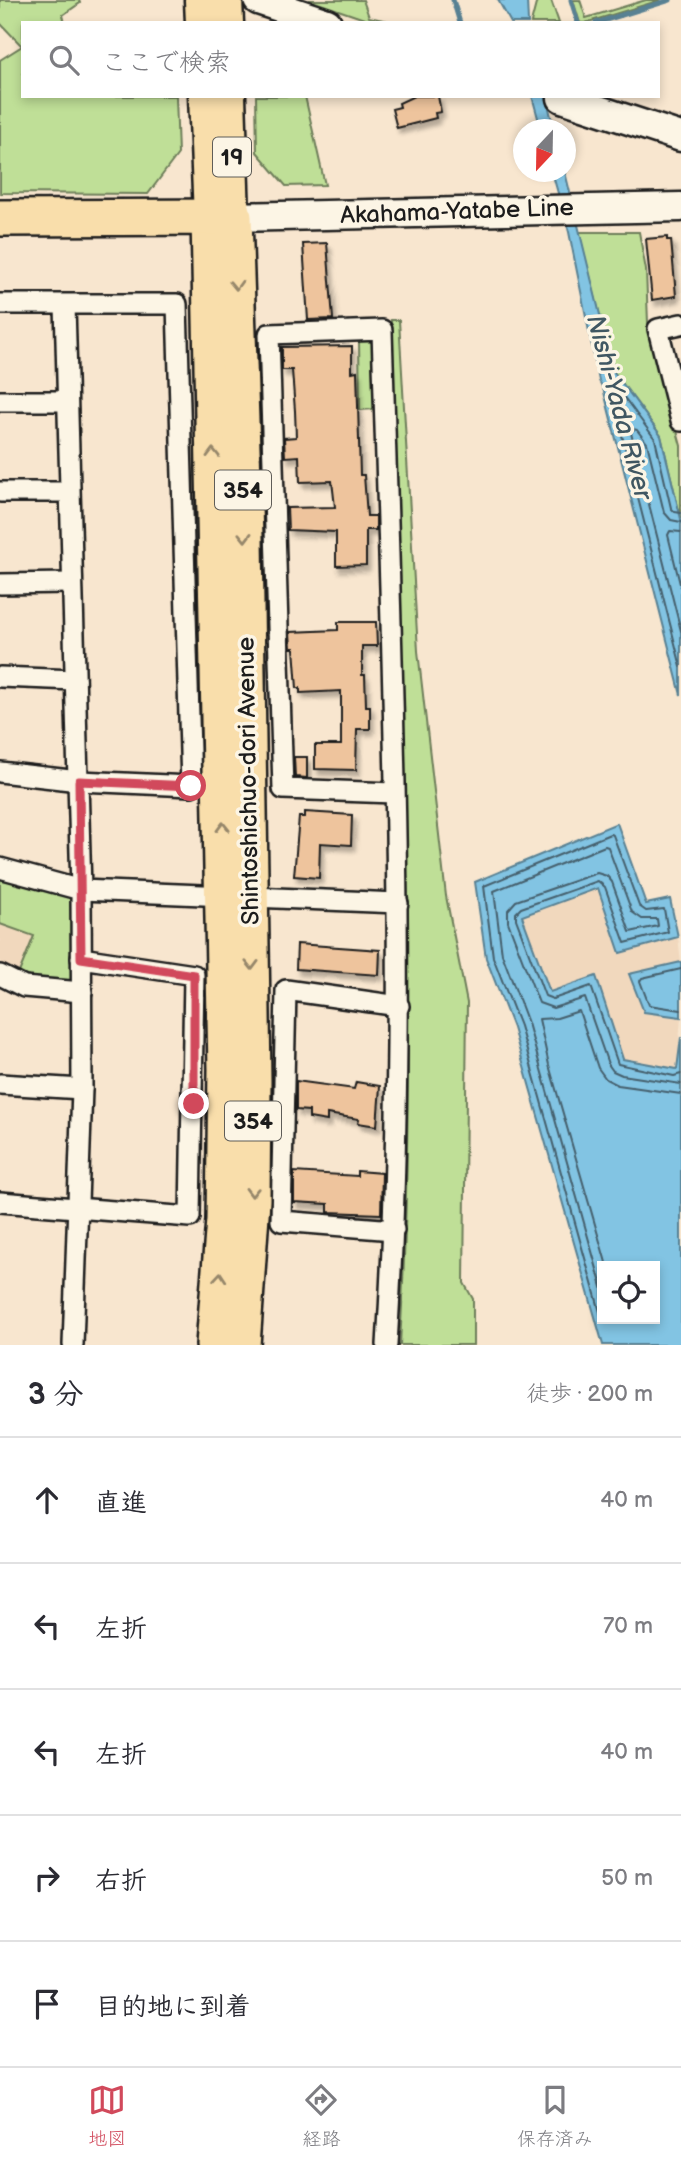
<!DOCTYPE html>
<html lang="ja">
<meta charset="utf-8">
<style>
body{margin:0;font-family:"Balsamiq Sans","Klee One",sans-serif;background:#f2f2f3;color:#2b2b33}
.controls{position:absolute;right:21px;bottom:21px;display:grid;overflow:hidden;border-radius:0px;box-shadow:0 4px 10px #0003}
.controls button{width:63px;height:63px;display:grid;place-items:center;padding:0;border:0;border-bottom:2px solid #e1e1e2;background:#fff;color:#2b2b33;font:35px sans-serif}
.compass{position:absolute;left:513px;top:119px;width:63px;height:63px;border-radius:50%;background:#fff;box-shadow:0 4px 10px #0003;rotate:202deg}
.stop{position:absolute;width:21px;height:21px;margin:-16px;border:5px solid #d1495b;border-radius:50%;background:#fff}
.stop.end{background:#d1495b;border-color:#fff;box-shadow:0 2px 7px #0008}
.list{margin:0;padding:0;list-style:none}
h2{display:flex;justify-content:space-between;align-items:center;height:91px;margin:0;padding:0 28px;font-size:30px}
h2 small{font-size:23px;font-weight:400;color:#7c7c81}
.list li{display:grid;grid-template-columns:46px 1fr auto;gap:21px;align-items:center;box-sizing:border-box;height:126px;padding:0 28px;border-top:2px solid #e1e1e2}
.list b{display:block;font-size:26px;white-space:nowrap}
.list em{font-size:23px;font-style:normal;color:#7c7c81}
.icon{flex:none;width:38px;height:38px;fill:none;stroke:currentColor;stroke-width:2;stroke-linecap:round;stroke-linejoin:round}
.map{position:relative;flex:none;width:681px;height:1345px;overflow:hidden}
.search{position:absolute;background:#fff;box-shadow:0 4px 10px #0003;left:21px;right:21px;top:21px;height:77px;display:flex;align-items:center;gap:18px;box-sizing:border-box;padding:0 24px;border-radius:0px;color:#7c7c81;font-size:26px}
.sheet{height:721px;background:#fff}
nav{display:flex;justify-content:space-around;align-items:center;box-sizing:border-box;height:98px;border-top:2px solid #e1e1e2;background:#fff;font-size:19px;color:#7c7c81}
nav a{display:grid;justify-items:center;gap:4px}
nav .on{color:#d1495b}
.map>svg:first-child{display:block}
.built{fill:#f1d8bd}
.green{fill:#bfdf97;stroke:#6e7e5a;stroke-width:2}
.water{fill:#82c4e3;stroke:#598193;stroke-width:2;fill-rule:evenodd}
.lines{fill:none;stroke-linecap:round;stroke-linejoin:round}
.shore{stroke:#455f6c;stroke-width:2}
.stream{stroke:#598193;stroke-width:5}
.building{fill:#eec49d;stroke:#1c1c1c;stroke-width:2;filter:url(#shadow)}
.street-casing{stroke:#1c1c1c;stroke-width:24}
.secondary-casing{stroke:#1c1c1c;stroke-width:33}
.primary-casing{stroke:#1c1c1c;stroke-width:35}
.highway-casing{stroke:#1c1c1c;stroke-width:40}
.street{stroke:#fcf5e5;stroke-width:19}
.secondary{stroke:#fcf5e5;stroke-width:28}
.primary{stroke:#f9deab;stroke-width:30}
.highway{stroke:#f9deab;stroke-width:35}
.oneway{stroke:#96876b}
.route{stroke:#d1495b;stroke-width:9}
.labels{text-anchor:middle;stroke-width:7;stroke-linejoin:round;paint-order:stroke}
.shield{fill:#fcf5e5;stroke:#5f5d58;stroke-width:2}
.shield-label{font-size:23px;font-weight:bold;fill:#1c1c1c}
.street-label{font-size:24px;fill:#1c1c1c;stroke:#fcf5e5}
.water-label{font-size:26px;font-style:italic;fill:#405762;stroke:#fcf5e5}
</style>
<div class="map">
<svg width="681" height="1345" viewBox="0 0 681 1345">
<defs>
<filter id="shadow"><feDropShadow dx="3.5" dy="5.5" stdDeviation="2" flood-color="#0004"/></filter>
</defs>
<rect width="100%" height="100%" fill="#f8e6cf"/>
<filter id="ink" filterUnits="userSpaceOnUse"><feTurbulence type="fractalNoise" baseFrequency=".0143" numOctaves="2"/><feDisplacementMap in="SourceGraphic" scale="14" xChannelSelector="R" yChannelSelector="G"/><feConvolveMatrix kernelMatrix="1 2 1 2 8 2 1 2 1" color-interpolation-filters="sRGB"/></filter>
<g filter="url(#ink)">
<g class="built">
<polygon points="598,888 620,953 678,937 681,962 629,974 644,1012 681,1017 677,1069 623,1059 596,976 550,992 522,915"/>
<polygon points="0,924 34,936 18,975 0,966"/>
</g>
<g class="green">
<polygon points="0,0 79,0 80,3 63,15 65,23 23,23 23,96 176,96 178,154 148,194 0,193 0,60 22,46 0,23"/>
<polygon points="309,0 363,0 369,17 397,23 376,23"/>
<polygon points="537,0 551,0 559,23 531,23"/>
<polygon points="573,0 580,0 586,18 646,0 661,0 585,23 580,23"/>
<polygon points="256,96 305,96 325,185 286,186 257,152"/>
<polygon points="579,232 639,232 646,270 648,323 681,446 681,519 661,436 614,372"/>
<path d="M391,320H399L418,651L446,896L467,1003L464,1283L473,1299V1345H400C419,1004 400,661 391,320Z"/>
<polygon points="367,339 374,344 375,409 360,410 359,340"/>
<polygon points="0,875 68,894 72,901 74,978 68,983 18,975 34,936 0,924"/>
</g>
<g class="water">
<polygon points="498,0 527,0 528,23 511,23"/>
<polygon points="532,96 546,96 554,129 541,129"/>
<polygon points="552,172 565,172 614,372 661,436 681,519 681,695 603,388 599,381 569,232"/>
<path d="M617,823L646,904L670,899L678,937L620,953L598,888L522,916L550,992L596,976L623,1059L677,1069L681,1037V1345H603L513,1028L486,958L475,882ZM602,1266H655V1319H602Z"/>
<polygon points="681,962 681,1017 644,1012 629,974"/>
</g>
<g class="lines">
<g class="shore">
<polyline points="681,513 675,512 671,508 655,439 618,389 613,388 611,392 681,667"/>
<polyline points="681,522 671,520 664,512 647,443 637,430 633,429 631,433 681,631"/>
<polyline points="681,532 670,531 668,535 681,588"/>
<polyline points="681,969 642,978 640,981 649,1005 681,1010"/>
<polyline points="607,1266 549,1065 539,1019 557,1018 579,1011 598,1068 606,1079 618,1085 681,1094"/>
<polyline points="602,1287 528,1023 502,954 494,891 605,846 608,847 632,912 642,919 657,919 658,926 630,932 612,882 607,876 597,873 516,901 508,910 508,922 539,1003 553,1008 585,998 608,1064 613,1071 622,1075 681,1084"/>
<polyline points="602,1319 520,1026 493,957 484,886 610,834 613,835 639,906 646,911 664,909 668,932 625,943 605,887 598,881 521,908 516,913 516,919 545,996 553,999 591,986 618,1064 674,1076 681,1074"/>
</g>
<g class="stream">
<polyline points="453,0 460,23"/>
<polyline points="571,0 578,23"/>
<polyline points="596,23 670,0"/>
</g>
</g>
<g class="building">
<polygon points="414,96 438,96 441,112 435,113 436,118 397,128 392,109 400,107 399,103"/>
<polygon points="667,237 667,240 671,240 676,296 652,300 646,239"/>
<polygon points="327,243 333,319 308,320 303,244"/>
<polygon points="352,346 352,372 357,371 360,475 364,475 367,516 376,516 376,530 366,530 366,565 336,566 336,532 288,530 287,508 335,507 332,481 300,482 299,456 285,457 284,438 296,437 295,411 292,370 282,370 282,347"/>
<polygon points="338,622 376,622 377,646 362,646 362,675 365,675 366,706 370,706 370,729 357,729 356,770 315,769 315,745 341,745 341,691 300,693 300,688 297,688 294,648 291,648 290,632 338,630"/>
<polygon points="294,757 307,757 307,778 295,777"/>
<polygon points="305,812 352,815 351,845 320,843 319,878 294,876 299,817 305,817"/>
<polygon points="297,944 380,950 379,975 296,969"/>
<polygon points="296,1081 354,1089 356,1082 380,1086 377,1126 358,1123 359,1119 327,1114 327,1121 309,1118 309,1111 296,1110"/>
<polygon points="357,1171 382,1173 381,1214 328,1212 328,1204 294,1202 294,1172 357,1176"/>
</g>
<g class="lines">
<defs>
<g id="street">
<polyline points="0,304 177,304 191,786 79,781 0,772"/>
<polyline points="65,305 81,890 398,903"/>
<polyline points="681,324 658,329 681,421"/>
<polyline points="0,401 67,401"/>
<polyline points="0,492 69,492"/>
<polyline points="0,584 71,583"/>
<polyline points="0,677 75,680"/>
<polyline points="0,868 81,890 82,1089 73,1345"/>
<polyline points="0,975 24,987 82,992"/>
<polyline points="0,1084 82,1089"/>
<polyline points="0,1202 190,1217 194,975 81,958"/>
<polyline points="394,1230 281,1221 286,990 399,1006"/>
<path d="M387,1345C408,1007 392,668 382,330L269,334L283,789L394,793"/>
</g>
<g id="secondary">
<polyline points="258,0 327,23"/>
<polyline points="562,98 681,137"/>
<polyline points="234,217 681,207"/>
</g>
<g id="primary">
<polyline points="200,0 201,23"/>
<polyline points="227,0 228,23"/>
<polyline points="204,96 209,217"/>
<polyline points="230,96 234,217"/>
</g>
<g id="highway">
<polyline points="209,217 226,1069 224,1220 214,1345"/>
<polyline points="0,218 234,217 245,537 253,1081 252,1200 242,1345"/>
</g>
</defs>
<use href="#street" class="street-casing"/>
<use href="#secondary" class="secondary-casing"/>
<use href="#primary" class="primary-casing"/>
<use href="#highway" class="highway-casing"/>
<use href="#street" class="street"/>
<use href="#secondary" class="secondary"/>
<use href="#primary" class="primary"/>
<use href="#highway" class="highway"/>
</g>
<defs><path id="oneway-chevron" d="M-2-3.5L2.5 0L-2 3.5" fill="none" stroke-width="1.6" stroke-linecap="round" stroke-linejoin="round" transform="scale(1.75)"/></defs>
<g class="oneway">
<use href="#oneway-chevron" transform="translate(236 285) rotate(88)"/>
<use href="#oneway-chevron" transform="translate(213 453) rotate(-91)"/>
<use href="#oneway-chevron" transform="translate(245 537) rotate(89)"/>
<use href="#oneway-chevron" transform="translate(223 827) rotate(-91)"/>
<use href="#oneway-chevron" transform="translate(252 965) rotate(89)"/>
<use href="#oneway-chevron" transform="translate(252 1192) rotate(91)"/>
<use href="#oneway-chevron" transform="translate(220 1277) rotate(-85)"/>
</g>
</g>
<g class="lines" filter="url(#ink)">
<polyline class="route" points="191,786 79,781 81,958 194,975 194,1104"/>
</g>
<g class="labels">
<g class="shield">
<rect x="213" y="137.5" width="38" height="39" rx="5"/>
<rect x="215" y="470.5" width="56" height="39" rx="5"/>
<rect x="225" y="1101.5" width="56" height="39" rx="5"/>
</g>
<g class="shield-label">
<text x="232" y="165">19</text>
<text x="243" y="498">354</text>
<text x="253" y="1129">354</text>
</g>
<g class="street-label">
<text transform="translate(457 211) rotate(-2)" y="8">Akahama-Yatabe Line</text>
<text transform="translate(248 781) rotate(-91)" y="8">Shintoshichuo-dori Avenue</text>
</g>
<g class="water-label">
<text transform="translate(620 407) rotate(75)" y="9">Nishi-Yada River</text>
</g>
</g>
</svg>
<div class="controls">
<button><svg class="icon" aria-label="locate" viewBox="0 0 24 24"><circle cx="12" cy="12" r="6"/><path d="M12 2v4M12 18v4M2 12h4M18 12h4"/></svg></button>
</div>
<svg class="compass" viewBox="-18 -18 36 36"><path d="M0-13l5 13h-10z" fill="#e53935"/><path d="M0 13l5-13h-10z" fill="#7c7c81"/></svg>
<div class="stop" style="left:191px;top:786px"></div>
<div class="stop end" style="left:194px;top:1104px"></div>
<div class="search"><svg class="icon" aria-label="search" viewBox="0 0 24 24"><circle cx="10" cy="10" r="6"/><path d="M15 15l6 6"/></svg>ここで検索</div>
</div>
<section class="sheet">
<h2>3 分<small>徒歩 · 200 m</small></h2>
<ul class="list">
<li><svg class="icon" aria-label="ahead" viewBox="0 0 24 24"><path d="M12 20V5M6 11l6-6 6 6"/></svg><div><b>直進</b></div><em>40 m</em></li>
<li><svg class="icon" aria-label="left" viewBox="0 0 24 24"><path d="M17 20v-9H6M10 6l-5 5 5 5"/></svg><div><b>左折</b></div><em>70 m</em></li>
<li><svg class="icon" aria-label="left" viewBox="0 0 24 24"><path d="M17 20v-9H6M10 6l-5 5 5 5"/></svg><div><b>左折</b></div><em>40 m</em></li>
<li><svg class="icon" aria-label="right" viewBox="0 0 24 24"><path d="M7 20v-9h11M14 6l5 5-5 5"/></svg><div><b>右折</b></div><em>50 m</em></li>
<li><svg class="icon" aria-label="arrive" viewBox="0 0 24 24"><path d="M6 21V4h12l-3 4 3 4H6"/></svg><div><b>目的地に到着</b></div></li>
</ul>
</section>
<nav>
<a class="on"><svg class="icon" aria-label="map" viewBox="0 0 24 24"><path d="M3 6l6-2 6 2 6-2v14l-6 2-6-2-6 2zM9 4v14M15 6v14"/></svg>地図</a>
<a><svg class="icon" aria-label="directions" viewBox="0 0 24 24"><path d="M12 3l9 9-9 9-9-9zM9 14v-3h6M13 9l2 2-2 2"/></svg>経路</a>
<a><svg class="icon" aria-label="saved" viewBox="0 0 24 24"><path d="M7 4h10v16l-5-4-5 4z"/></svg>保存済み</a>
</nav>
